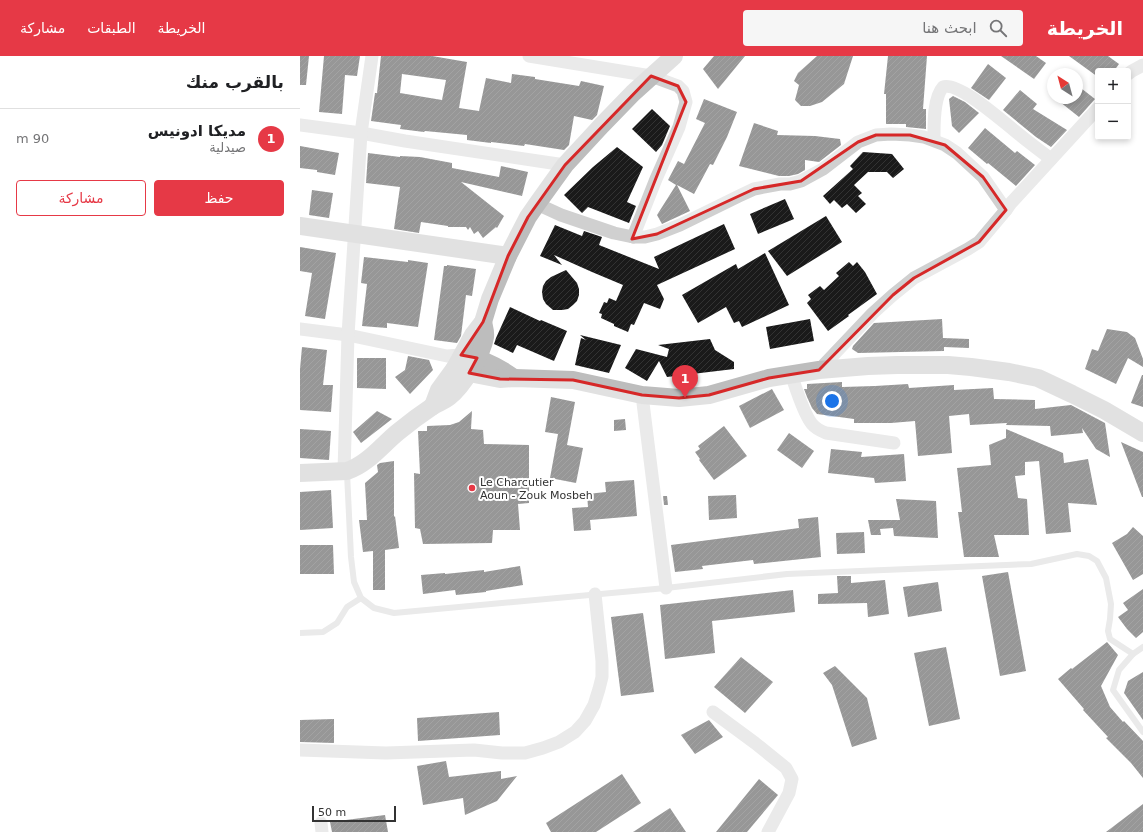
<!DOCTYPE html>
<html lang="ar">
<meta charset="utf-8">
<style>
body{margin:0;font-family:"DejaVu Sans","Noto Sans Arabic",sans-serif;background:#f6f6f6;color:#202124;direction:rtl}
.controls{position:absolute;right:12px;top:12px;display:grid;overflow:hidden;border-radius:4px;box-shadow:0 2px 6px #0003}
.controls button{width:36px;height:36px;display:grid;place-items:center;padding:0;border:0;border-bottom:1px solid #e0e0e0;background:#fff;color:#202124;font:20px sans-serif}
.compass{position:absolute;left:747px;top:12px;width:36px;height:36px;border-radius:50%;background:#fff;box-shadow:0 2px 6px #0003;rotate:324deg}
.scale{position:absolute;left:12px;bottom:10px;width:84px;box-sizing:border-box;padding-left:4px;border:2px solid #333;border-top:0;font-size:11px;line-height:14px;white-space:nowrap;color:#333;-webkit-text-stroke:3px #fff;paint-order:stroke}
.you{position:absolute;left:532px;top:345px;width:14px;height:14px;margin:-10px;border:3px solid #fff;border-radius:50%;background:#1a73e8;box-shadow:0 0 0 6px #1a73e833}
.badge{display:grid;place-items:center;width:26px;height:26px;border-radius:50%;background:#e63946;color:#fff;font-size:13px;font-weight:700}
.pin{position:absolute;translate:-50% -33px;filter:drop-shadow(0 1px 2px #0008)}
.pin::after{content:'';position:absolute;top:21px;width:14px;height:12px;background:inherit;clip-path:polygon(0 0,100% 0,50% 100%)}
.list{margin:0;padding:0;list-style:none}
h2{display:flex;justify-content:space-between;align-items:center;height:52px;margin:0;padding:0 16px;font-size:17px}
h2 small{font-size:13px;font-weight:400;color:#757577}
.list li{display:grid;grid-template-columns:26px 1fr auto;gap:12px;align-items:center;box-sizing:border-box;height:60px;padding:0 16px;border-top:1px solid #e0e0e0}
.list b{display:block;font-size:15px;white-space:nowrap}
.list p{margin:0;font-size:13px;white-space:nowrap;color:#757577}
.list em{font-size:13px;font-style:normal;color:#757577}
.actions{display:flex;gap:8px;padding:12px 16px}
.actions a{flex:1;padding:9px 0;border:1px solid #e63946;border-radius:4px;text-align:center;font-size:14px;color:#e63946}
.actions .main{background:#e63946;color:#fff}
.icon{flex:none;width:22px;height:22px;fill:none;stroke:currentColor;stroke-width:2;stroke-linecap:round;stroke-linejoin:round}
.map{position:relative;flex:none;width:843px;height:776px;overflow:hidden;direction:ltr}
header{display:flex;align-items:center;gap:24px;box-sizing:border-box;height:56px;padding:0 20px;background:#e63946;color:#fff}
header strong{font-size:19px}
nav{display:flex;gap:22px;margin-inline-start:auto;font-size:14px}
.search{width:280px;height:36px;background:#f6f6f6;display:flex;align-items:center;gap:10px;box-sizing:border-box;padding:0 14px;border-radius:4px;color:#757577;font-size:15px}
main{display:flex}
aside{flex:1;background:#fff}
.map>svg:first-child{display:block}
.building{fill:url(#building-hatch);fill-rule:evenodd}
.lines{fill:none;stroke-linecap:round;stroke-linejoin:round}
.lane{stroke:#d0d0d0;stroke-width:6}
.street{stroke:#d0d0d0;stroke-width:13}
.secondary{stroke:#bdbdbd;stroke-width:18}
.marked{fill:none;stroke:#d62828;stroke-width:3;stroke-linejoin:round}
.poi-dot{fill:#e63946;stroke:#fff;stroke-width:1.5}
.labels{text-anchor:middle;stroke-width:4;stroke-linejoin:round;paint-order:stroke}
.poi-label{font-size:11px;fill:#333;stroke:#fff;text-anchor:start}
</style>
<header>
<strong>الخريطة</strong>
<div class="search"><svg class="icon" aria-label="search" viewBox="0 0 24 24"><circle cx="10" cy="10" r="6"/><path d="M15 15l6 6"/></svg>ابحث هنا</div>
<nav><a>الخريطة</a><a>الطبقات</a><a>مشاركة</a></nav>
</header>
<main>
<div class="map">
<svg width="843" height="776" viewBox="0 0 843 776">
<defs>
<pattern id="building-hatch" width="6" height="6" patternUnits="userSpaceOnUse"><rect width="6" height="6" fill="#1a1a1a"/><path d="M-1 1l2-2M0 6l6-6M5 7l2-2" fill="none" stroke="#333"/></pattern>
</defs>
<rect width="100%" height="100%" fill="#fff"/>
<g class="building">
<polygon points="0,0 9,0 6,29 0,29"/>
<polygon points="24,0 60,0 57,20 45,19 42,58 19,56"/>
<path d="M81,0H132L167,6L159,52L179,55L186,22L211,27L212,18L235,21V23L279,30L281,25L304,30L297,59L292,64L274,60L269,89L264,94L225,88L224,90L191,86V87L167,84V79L125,75L124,76L100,73L101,69L71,65L75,37H77ZM102,18L146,24L142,44L100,37Z"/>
<polygon points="414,0 445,0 418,33 403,13"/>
<polygon points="517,0 553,0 544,28 522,46 510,50 501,50 495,44 499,29 494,25 498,17"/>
<polygon points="588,0 627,0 623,53 626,53 626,73 606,71 606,68 586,68 586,38 584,38"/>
<polygon points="701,0 736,0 746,7 734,23"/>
<polygon points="769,0 808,0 819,8 814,15 798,15 798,21"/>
<polygon points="688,8 706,22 689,44 671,32"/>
<polygon points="777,29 795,43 779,61 755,42 777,42"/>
<polygon points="720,34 737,48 733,53 767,74 751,91 736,81 703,54"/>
<polygon points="653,40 665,46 679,57 659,77 652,70 649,43"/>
<polygon points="404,43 437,56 427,81 413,109 410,108 394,138 377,129 390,155 362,168 357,159 376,129 368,124 378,105 384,108 405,67 396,63"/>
<polygon points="352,53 370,70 362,89 356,96 332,73"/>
<polygon points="454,67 478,75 477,79 515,80 540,83 541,89 519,106 505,104 505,114 498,118 489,120 479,120 439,110"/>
<polygon points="685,72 715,97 717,95 735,109 716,130 688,107 687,108 668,92"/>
<polygon points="0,90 39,97 35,119 17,116 17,114 0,112"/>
<polygon points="317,91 343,111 327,146 336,150 329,167 288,151 282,157 264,139 293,111"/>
<polygon points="563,96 592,98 604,113 593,122 587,116 568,116 554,129 562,137 558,140 566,148 556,157 547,148 542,152 534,144 530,148 523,140 553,113 550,110"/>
<polygon points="68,97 100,101 100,100 120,101 152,107 152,112 199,121 201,110 228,116 222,140 161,126 204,160 197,172 196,171 183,182 178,175 174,178 170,171 168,174 166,171 148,171 148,170 121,166 119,177 94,173 100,131 66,127"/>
<polygon points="12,134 33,137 29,162 9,159"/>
<polygon points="485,143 494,163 458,178 450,158"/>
<polygon points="526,160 542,186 487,220 468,195"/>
<polygon points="424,168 435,193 357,229 364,243 360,253 344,247 334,269 331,268 328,276 314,270 314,268 301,262 302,258 299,257 304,246 307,247 309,242 316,245 323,229 292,216 254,199 262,209 240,200 255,169 282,180 284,175 302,181 299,189 359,213 354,201"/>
<polygon points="0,191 36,197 25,263 5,260 12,217 0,215"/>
<polygon points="465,197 489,249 442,271 439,265 434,267 426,251 398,267 382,239 436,208 438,213"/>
<polygon points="64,201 108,206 108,204 128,207 118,271 87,267 87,272 62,270 67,228 61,227"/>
<polygon points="549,206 553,210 557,206 565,216 577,238 548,259 549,260 528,275 507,247 511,243 508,239 520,230 524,234 539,220 536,217"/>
<polygon points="147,209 176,213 172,240 166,239 161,280 157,287 134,284 144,210 147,210"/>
<polygon points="266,214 277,227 279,233 279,239 277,245 273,249 268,253 262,254 253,254 246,248 243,243 242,236 243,230 246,225 251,221"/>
<polygon points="210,251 240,265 241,264 267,275 254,305 217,289 213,297 194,288 196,282"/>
<polygon points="510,263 514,285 470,293 466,271"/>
<polygon points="642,263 643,282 669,283 669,292 644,291 644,295 558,297 552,293 553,290 574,267"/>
<polygon points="807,273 827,276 835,282 843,303 843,311 828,302 816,328 785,313 792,293 798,295"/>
<polygon points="280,279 321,289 309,317 275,309 281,282 286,284"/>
<polygon points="410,283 415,294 434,306 434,313 367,321 359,305 347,325 325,312 336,293 367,301 369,293 358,289"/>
<polygon points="2,291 27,294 23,329 33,329 31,356 0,354 0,313"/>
<polygon points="108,300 129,304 133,314 110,338 95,321 105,314"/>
<polygon points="57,302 86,302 86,333 57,332"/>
<polygon points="842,319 843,319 843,351 831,347"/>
<polygon points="542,326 542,331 575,330 608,328 609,332 654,329 654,334 693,332 694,343 735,344 735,353 771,349 805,367 810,401 796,393 782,372 783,377 751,380 750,370 706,369 707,367 670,369 669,358 649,360 652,397 618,400 615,365 591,367 554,367 554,363 517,358 512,352 507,341 504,333 507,333 507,328"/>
<polygon points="472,333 484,354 450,372 439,350"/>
<polygon points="251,341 275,346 267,389 283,392 276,427 250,422 258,378 245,376"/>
<polygon points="77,355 92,363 61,387 53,376"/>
<polygon points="172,355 171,373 183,374 184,388 229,389 229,447 218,448 220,474 193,474 192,487 123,488 120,473 115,472 114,417 120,418 118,375 127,375 127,370 150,369 159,366"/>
<polygon points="325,363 326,374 314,375 314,364"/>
<polygon points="424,370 447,400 414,424 399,404 400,403 395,396 400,393 398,390"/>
<polygon points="0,373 31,375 29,404 0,402"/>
<polygon points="706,373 763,397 764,407 788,403 797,449 768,447 771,476 746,478 739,405 725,406 725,419 715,420 718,442 727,443 729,479 694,479 699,501 664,501 658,456 662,456 657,412 691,409 689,389 706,382"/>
<polygon points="489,377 514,395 502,412 477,394"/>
<polygon points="821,386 843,396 843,441 842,441"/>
<polygon points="531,393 562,396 561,401 604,398 606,425 575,427 574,422 528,417"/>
<polygon points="94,405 94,461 95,460 99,492 85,494 85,534 73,534 73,495 63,496 59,464 67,464 65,427 78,416 77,409 80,407"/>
<polygon points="334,424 337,460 290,464 291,474 274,475 272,452 288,451 287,438 306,436 305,426"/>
<polygon points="31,434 33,472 0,474 0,436"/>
<polygon points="436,439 437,462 409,464 408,440"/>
<polygon points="363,440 367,440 368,449 364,449"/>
<polygon points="596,443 636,445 638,482 594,480 593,472 580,473 581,479 571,479 568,464 600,464"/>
<polygon points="518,461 521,501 454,508 453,504 402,510 403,513 375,516 371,489 499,472 498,463"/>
<polygon points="833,471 843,480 843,518 833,524 812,487 827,478"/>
<polygon points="564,476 565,497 537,498 536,477"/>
<polygon points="0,489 33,489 34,518 0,518"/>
<polygon points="220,510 223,529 186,535 186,536 156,539 155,534 123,538 121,519 145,517 145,518 184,514 184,516"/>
<polygon points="708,516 726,615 700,620 682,520"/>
<polygon points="537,520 551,520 551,527 585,524 589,558 568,561 567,547 518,548 518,538 538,537"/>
<polygon points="638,526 642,555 608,561 603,531"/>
<polygon points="843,533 843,576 836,582 827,573 818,561 828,554 823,547"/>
<polygon points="493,534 495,556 412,565 415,597 365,603 360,549"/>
<polygon points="343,557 354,636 321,640 311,561"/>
<polygon points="807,586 818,599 801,630 810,651 823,666 824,665 843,685 843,722 831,707 806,682 808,681 783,654 784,653 758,623 771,612 772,613"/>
<polygon points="646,591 660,663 629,670 614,597"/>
<polygon points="441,601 473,626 445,657 414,631"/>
<polygon points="535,610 567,642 577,683 552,691 532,629 523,617"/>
<polygon points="843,616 843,664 824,637 828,625"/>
<polygon points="199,656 200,679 118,685 117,662"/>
<polygon points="34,663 34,687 0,686 0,664"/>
<polygon points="409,664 423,681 395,698 381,679"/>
<polygon points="146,705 149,721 201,715 201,723 217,720 197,745 165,759 163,742 123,749 117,710"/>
<polygon points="322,718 341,747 296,776 251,776 246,767"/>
<polygon points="459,723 478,739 447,776 416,776"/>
<polygon points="843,748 843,776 806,776"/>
<polygon points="370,752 386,776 333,776"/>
<polygon points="85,759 88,776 32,776 30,766"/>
</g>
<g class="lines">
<g class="lane">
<polyline points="47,417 51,501 54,526 61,542 74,552 94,557 366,532 487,518 731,508 777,498 789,500 797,505 806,522 811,548 810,563 808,575 810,583 833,598"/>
<polyline points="0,577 23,576 37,567 47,551 61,542"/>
<polyline points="843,591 833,598 819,614 813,634 843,676"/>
</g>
<g class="street">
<polyline points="229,0 351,20 378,30 383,35 386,46 379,71 356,123 333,181"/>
<polyline points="828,18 832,15 843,9"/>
<polyline points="0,69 61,77 105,85 265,109"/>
<path d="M634,84C634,70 633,42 643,31C658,25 702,65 715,75C727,85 739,94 751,103"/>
<polyline points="237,148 261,159 314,177 333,181 345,181 357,178 380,169 439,140 454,133 480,128 490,128 501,125 523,113 558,86 576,79 591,78 610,79 624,81 645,89 657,97 683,121 706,154 679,186 668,193 614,222 593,239 573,257 519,314"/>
<polyline points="706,154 711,147 798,52"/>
<polyline points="0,273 48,279 147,300 161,299"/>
<path d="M491,318C496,332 503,357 512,368C516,373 521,375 526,377L594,387"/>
<polyline points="342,339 366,532"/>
<polyline points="44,415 48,279 61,77 72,0"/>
<polyline points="413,656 455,687 486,712 492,723 489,737 468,776"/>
<polyline points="0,694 86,697 174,694 202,697 225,697 243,692 259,686 275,676 285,665 294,649 299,633 302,621 302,605 295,538"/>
<polyline points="21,767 22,776"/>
</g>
<g class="secondary">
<polyline points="0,170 208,200"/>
<path d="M165,299C183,303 199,311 214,322"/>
<polyline points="155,312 169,317 200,323 215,322 273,324 342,339 379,342 409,339 469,322 519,314 568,310 597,309 648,309 671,311 709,316 738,322 772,338 804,354 843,377"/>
<polyline points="133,350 139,334 155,312 173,279 183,266 190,243 208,200 228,161 237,148 265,109 302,69 333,37 374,0"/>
<path d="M0,417L47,415C68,408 82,389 98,376C109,367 121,358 133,350C138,347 144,345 149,341C163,330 182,299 185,281C186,277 184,271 183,266"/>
</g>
</g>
<path d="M0 0H843V776H0ZM351,20L378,30L386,46L332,183L357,178L454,133L501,125L558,86L576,79H610L645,89L683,121L706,154L679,186L614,222L593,239L519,314L469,322L409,339L379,342L342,339L273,324L200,323L169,317L177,302L161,299L183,266L208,200L228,161L265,109Z" fill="#fff" fill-opacity=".55" fill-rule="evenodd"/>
<path class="marked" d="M351,20L378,30L386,46L332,183L357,178L454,133L501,125L558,86L576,79H610L645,89L683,121L706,154L679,186L614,222L593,239L519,314L469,322L409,339L379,342L342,339L273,324L200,323L169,317L177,302L161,299L183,266L208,200L228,161L265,109Z"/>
<circle class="poi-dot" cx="172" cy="432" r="4"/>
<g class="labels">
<g class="poi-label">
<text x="180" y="430">Le Charcutier<tspan x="180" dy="13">Aoun - Zouk Mosbeh</tspan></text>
</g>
</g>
</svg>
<div class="controls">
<button>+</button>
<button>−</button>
</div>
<svg class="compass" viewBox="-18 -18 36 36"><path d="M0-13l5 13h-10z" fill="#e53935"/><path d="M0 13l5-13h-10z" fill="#757577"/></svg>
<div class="scale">50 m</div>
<div class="you"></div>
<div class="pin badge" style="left:385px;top:342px">1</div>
</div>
<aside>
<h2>بالقرب منك<small></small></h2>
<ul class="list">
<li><span class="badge">1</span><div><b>مديكا ادونيس</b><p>صيدلية</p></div><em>90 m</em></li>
</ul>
<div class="actions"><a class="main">حفظ</a><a>مشاركة</a></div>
</aside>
</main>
